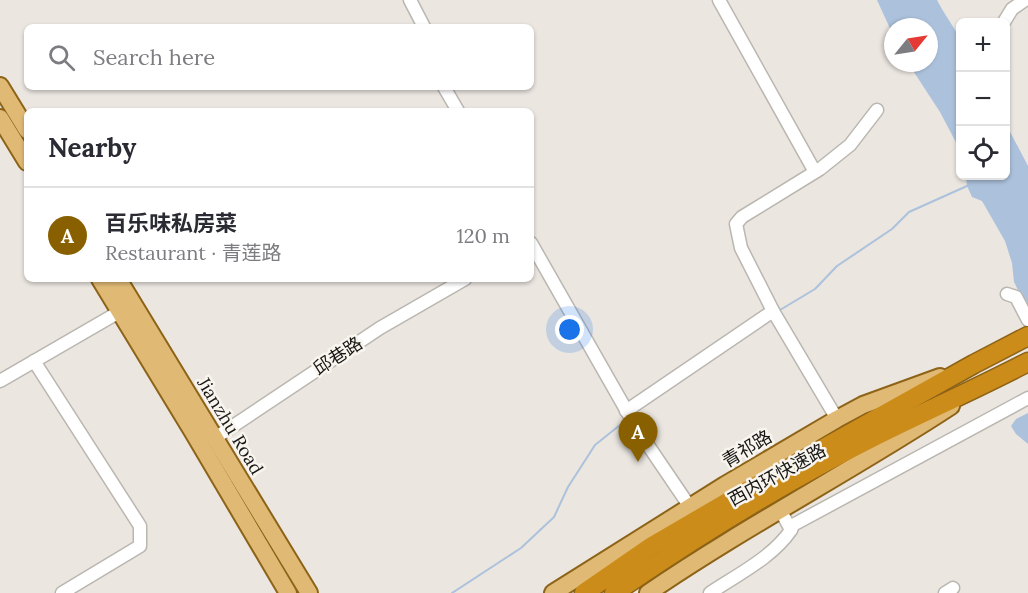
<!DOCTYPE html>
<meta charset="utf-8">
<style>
body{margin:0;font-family:Lora,"Noto Sans SC",serif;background:#f7f7f7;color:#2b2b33}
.controls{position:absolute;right:18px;top:18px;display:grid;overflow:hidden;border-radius:9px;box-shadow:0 2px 4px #0004}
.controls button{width:54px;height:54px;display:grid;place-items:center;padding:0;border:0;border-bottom:2px solid #e1e1e2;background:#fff;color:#2b2b33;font:30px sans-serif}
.compass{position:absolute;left:884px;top:18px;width:54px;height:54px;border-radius:50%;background:#fff;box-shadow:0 2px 4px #0004;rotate:60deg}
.you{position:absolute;left:570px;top:330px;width:21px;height:21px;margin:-15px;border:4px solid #fff;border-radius:50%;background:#1a73e8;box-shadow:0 0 0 9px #1a73e833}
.badge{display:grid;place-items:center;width:39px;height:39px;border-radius:50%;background:#896000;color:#fff;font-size:20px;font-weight:700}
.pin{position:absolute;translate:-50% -50px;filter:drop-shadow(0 2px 3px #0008)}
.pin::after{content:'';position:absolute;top:32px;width:21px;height:18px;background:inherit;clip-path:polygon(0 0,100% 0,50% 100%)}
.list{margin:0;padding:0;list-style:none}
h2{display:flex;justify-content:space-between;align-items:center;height:78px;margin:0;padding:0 24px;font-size:26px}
h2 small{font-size:20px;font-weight:400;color:#7c7c81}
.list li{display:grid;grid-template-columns:39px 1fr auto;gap:18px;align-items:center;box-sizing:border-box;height:96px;padding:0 24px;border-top:2px solid #e1e1e2}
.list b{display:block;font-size:22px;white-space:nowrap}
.list p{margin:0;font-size:20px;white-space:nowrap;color:#7c7c81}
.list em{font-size:20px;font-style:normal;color:#7c7c81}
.icon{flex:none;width:33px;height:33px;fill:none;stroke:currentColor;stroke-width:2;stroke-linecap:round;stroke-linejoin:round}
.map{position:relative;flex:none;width:1028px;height:593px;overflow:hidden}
.search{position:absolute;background:#fff;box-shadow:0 2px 4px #0004;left:24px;top:24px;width:510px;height:66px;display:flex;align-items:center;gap:15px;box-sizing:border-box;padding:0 21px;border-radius:9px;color:#7c7c81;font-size:22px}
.panel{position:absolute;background:#fff;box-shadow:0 2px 4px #0004;left:24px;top:108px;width:510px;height:174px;border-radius:9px}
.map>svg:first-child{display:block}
.water{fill:#acc2dc}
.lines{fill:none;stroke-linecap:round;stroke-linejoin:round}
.stream{stroke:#acc2dc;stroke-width:2}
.minor-casing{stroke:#bab6b0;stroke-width:15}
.major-casing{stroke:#8d6317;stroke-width:20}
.highway-casing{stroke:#8d6317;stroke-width:21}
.minor{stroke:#fff;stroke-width:12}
.major{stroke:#e0ba75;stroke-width:16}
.highway{stroke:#cc8c19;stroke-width:18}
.labels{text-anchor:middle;stroke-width:5;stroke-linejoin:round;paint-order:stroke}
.street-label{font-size:18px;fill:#171614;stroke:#f8f4ee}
</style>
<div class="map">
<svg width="1028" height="593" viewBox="0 0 1028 593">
<rect width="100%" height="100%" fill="#ebe6e0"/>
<g class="water">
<path d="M877,0H937C944,14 953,25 960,39V150L940,112L908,63H929V27H893V35Z"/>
<polygon points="1006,124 1028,166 1028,310 1014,282 1012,263 1005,241 982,201 972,197 967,186 966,176 1006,176"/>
<polygon points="1028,413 1028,444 1016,434 1011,426 1016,419"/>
</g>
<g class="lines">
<g class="stream">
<polyline points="780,310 815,289 837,266 892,229 909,212 967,186"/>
<polyline points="452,593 521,548 554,517 568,487 595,445 620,425"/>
</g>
<defs>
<g id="minor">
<polyline points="410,0 424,27"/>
<polyline points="719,0 815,172"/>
<polyline points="1004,22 1012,9 1025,0"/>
<polyline points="444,87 458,111"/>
<polyline points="531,243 637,429 690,507"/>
<polyline points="1007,294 1016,297 1028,320"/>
<polyline points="34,361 140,526 140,546 62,593"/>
<polyline points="0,381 126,308"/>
<polyline points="626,411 773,311"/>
<polyline points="837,419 773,311 741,248 736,224 742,217 820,169 850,145 877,110"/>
<polyline points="215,438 380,328 465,279"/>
<polyline points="791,530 793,525 1028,398"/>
<path d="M710,593C737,575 773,557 791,530L784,517"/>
<polyline points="945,593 953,588"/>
</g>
<g id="major">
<polyline points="0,86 27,130"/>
<polyline points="0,118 27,162"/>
<polyline points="100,279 193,432 288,593"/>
<polyline points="118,279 309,593"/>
<polyline points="553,593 725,485 837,419 863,405 940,377"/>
<path d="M648,593C746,526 852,471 951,406"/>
</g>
<g id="highway">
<polyline points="584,593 652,546 736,497 974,364 1028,336"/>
<path d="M614,593C697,536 786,481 876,436C926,411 978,388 1028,362"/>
</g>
</defs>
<use href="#minor" class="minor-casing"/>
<use href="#major" class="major-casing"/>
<use href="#highway" class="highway-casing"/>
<use href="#minor" class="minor"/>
<use href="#major" class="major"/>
<use href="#highway" class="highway"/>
</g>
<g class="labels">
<g class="street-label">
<text transform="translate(338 356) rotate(-33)" y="6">邱巷路</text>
<text transform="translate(230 426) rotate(59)" y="6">Jianzhu Road</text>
<text transform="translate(747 449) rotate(-31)" y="6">青祁路</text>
<text transform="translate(777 475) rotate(-29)" y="6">西内环快速路</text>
</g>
</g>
</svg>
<div class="controls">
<button>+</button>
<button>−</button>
<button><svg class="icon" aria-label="locate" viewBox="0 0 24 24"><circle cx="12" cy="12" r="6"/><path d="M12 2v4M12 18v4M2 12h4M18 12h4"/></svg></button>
</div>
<svg class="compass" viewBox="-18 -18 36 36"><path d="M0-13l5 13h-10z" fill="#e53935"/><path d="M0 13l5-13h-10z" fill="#7c7c81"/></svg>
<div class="you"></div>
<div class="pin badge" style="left:638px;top:462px">A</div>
<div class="search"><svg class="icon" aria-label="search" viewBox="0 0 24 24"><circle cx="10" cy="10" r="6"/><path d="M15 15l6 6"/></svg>Search here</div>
<section class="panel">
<h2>Nearby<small></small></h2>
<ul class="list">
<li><span class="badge">A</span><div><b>百乐味私房菜</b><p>Restaurant · 青莲路</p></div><em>120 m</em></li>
</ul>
</section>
</div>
